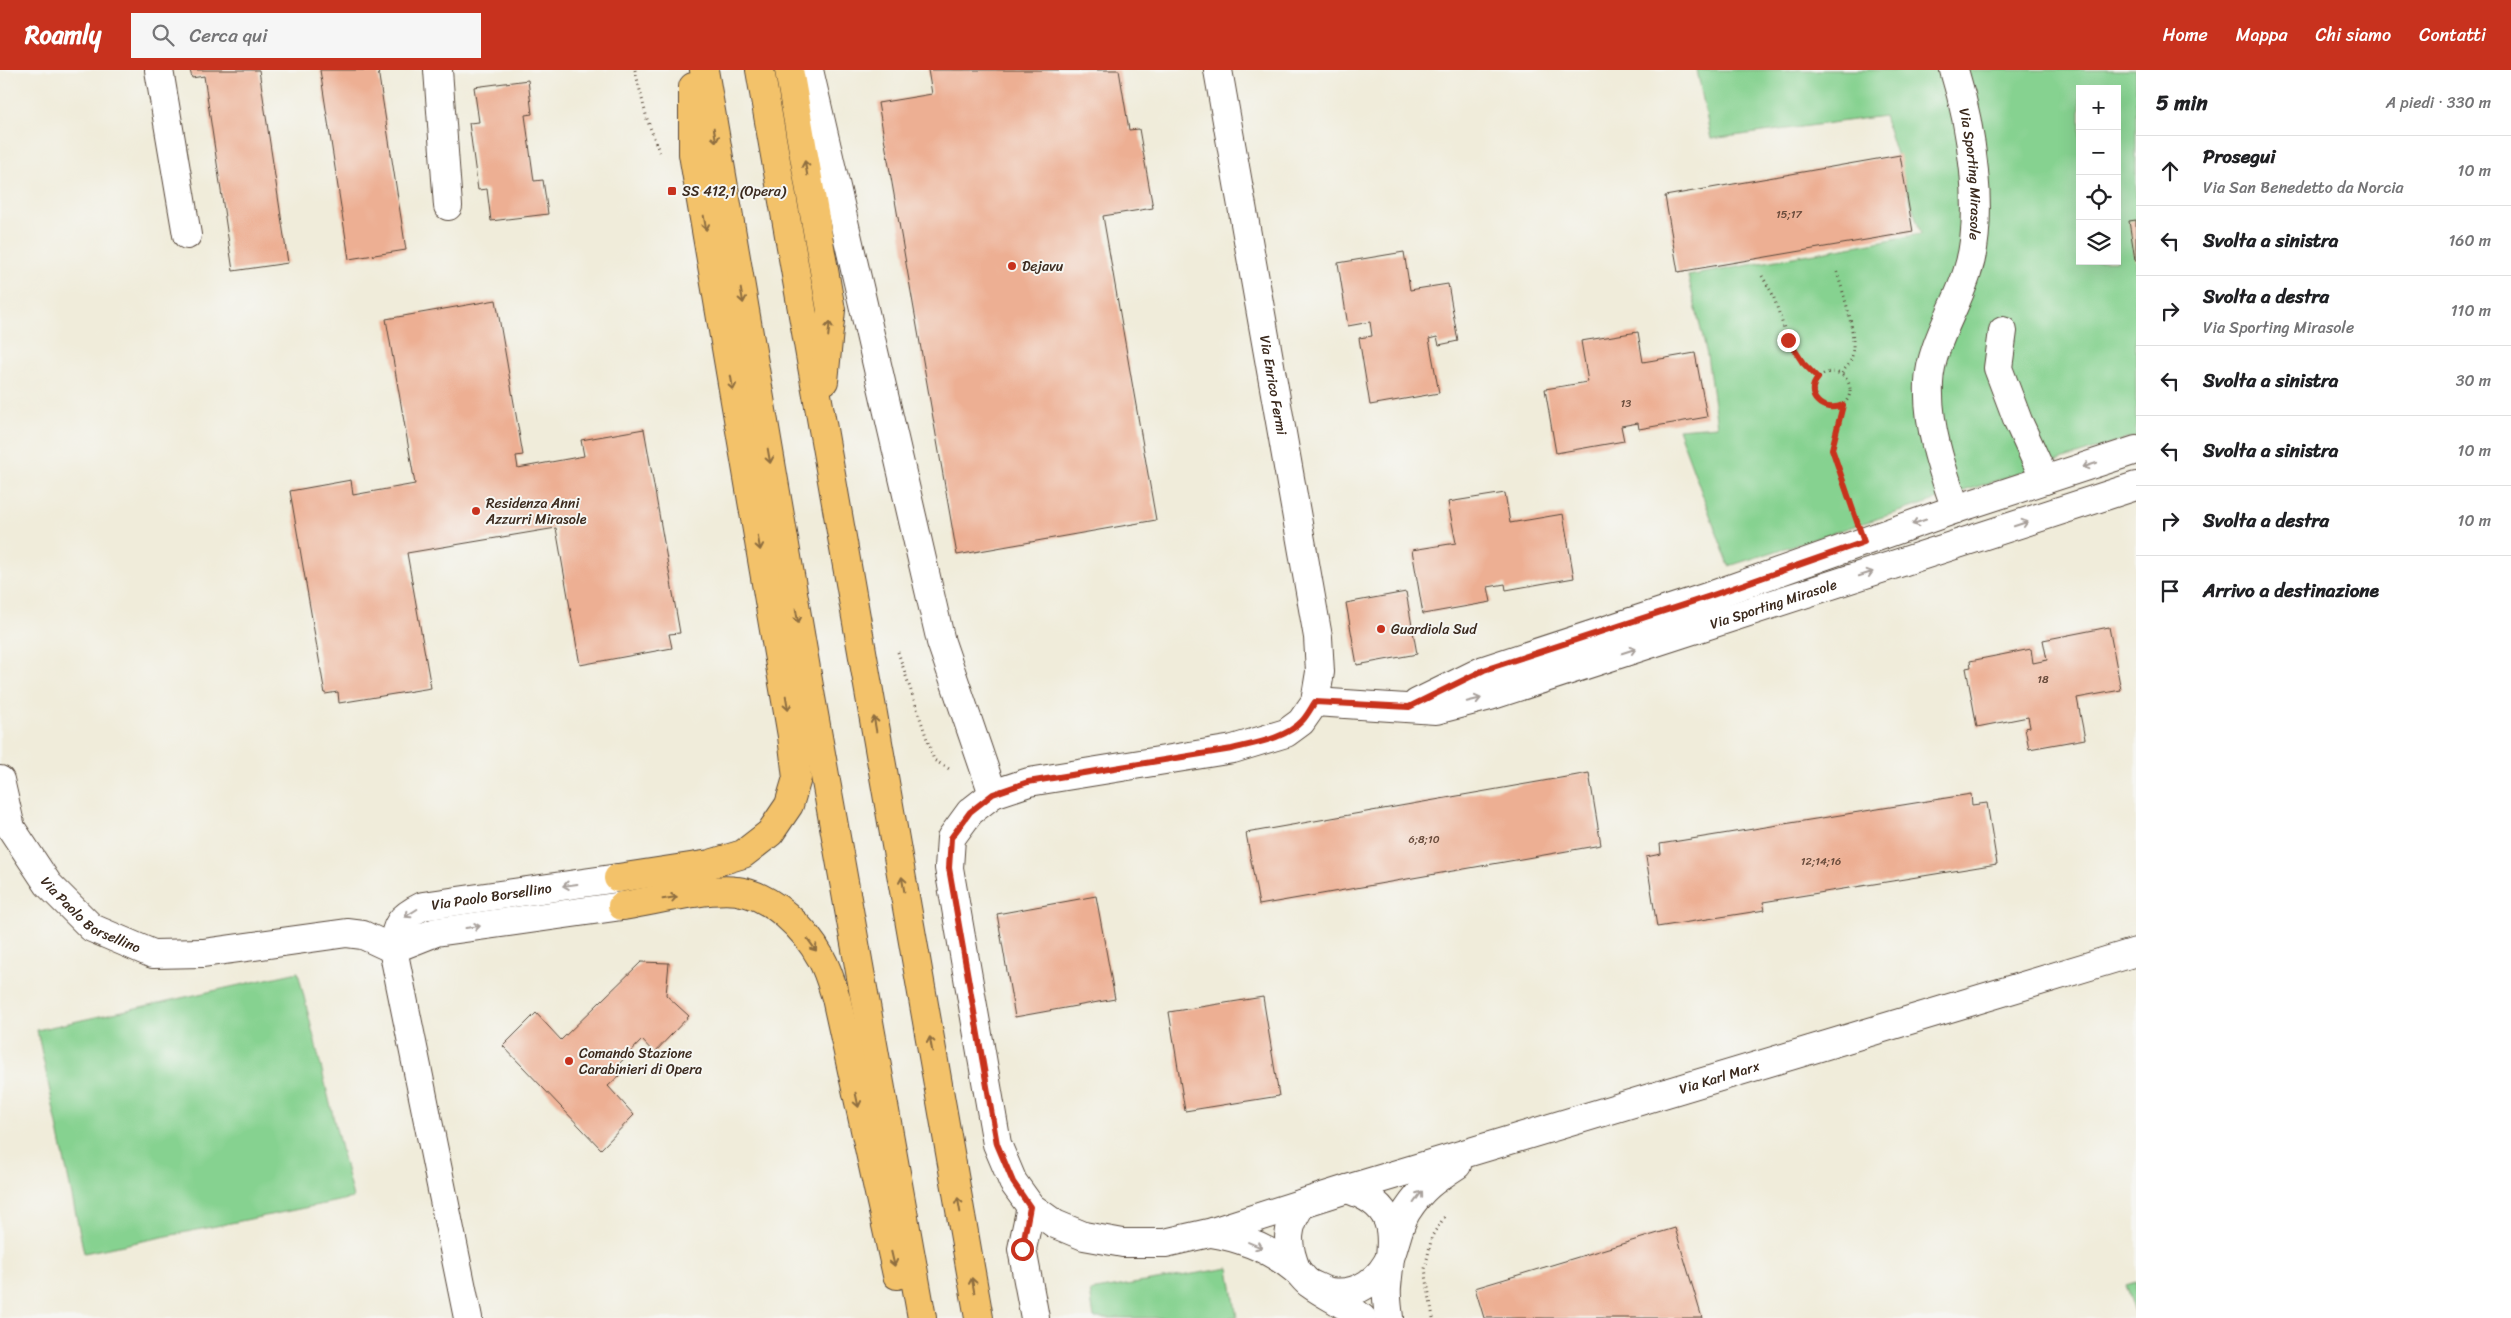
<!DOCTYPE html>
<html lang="it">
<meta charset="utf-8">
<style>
body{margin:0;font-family:Sriracha,sans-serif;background:#f6f6f6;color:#202124}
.controls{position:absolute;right:15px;top:15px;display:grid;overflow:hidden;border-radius:0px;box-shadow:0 5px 20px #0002}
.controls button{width:45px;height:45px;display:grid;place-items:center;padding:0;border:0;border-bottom:1px solid #e0e0e0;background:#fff;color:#202124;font:25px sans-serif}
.stop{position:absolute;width:15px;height:15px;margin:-11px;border:4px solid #c8321e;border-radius:50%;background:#fff}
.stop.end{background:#c8321e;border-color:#fff;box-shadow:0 1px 5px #0008}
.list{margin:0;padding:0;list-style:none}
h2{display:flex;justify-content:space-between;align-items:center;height:65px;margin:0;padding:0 20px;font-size:21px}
h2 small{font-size:16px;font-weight:400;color:#757577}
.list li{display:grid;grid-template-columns:32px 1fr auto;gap:15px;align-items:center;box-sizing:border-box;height:70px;padding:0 20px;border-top:1px solid #e0e0e0}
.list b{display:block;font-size:19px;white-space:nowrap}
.list p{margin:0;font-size:16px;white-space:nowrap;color:#757577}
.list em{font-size:16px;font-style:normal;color:#757577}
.icon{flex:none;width:28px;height:28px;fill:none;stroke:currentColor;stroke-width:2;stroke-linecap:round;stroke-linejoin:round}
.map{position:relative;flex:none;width:2136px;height:1248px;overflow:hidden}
header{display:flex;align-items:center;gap:30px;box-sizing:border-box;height:70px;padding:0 25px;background:#c8321e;color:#fff}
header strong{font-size:24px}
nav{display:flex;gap:28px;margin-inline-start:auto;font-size:18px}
.search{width:350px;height:45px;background:#f6f6f6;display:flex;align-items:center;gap:12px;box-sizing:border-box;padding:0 18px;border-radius:0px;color:#757577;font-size:19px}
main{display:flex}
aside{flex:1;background:#fff}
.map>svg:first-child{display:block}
.green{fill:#86d290;stroke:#607e57;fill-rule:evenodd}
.building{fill:#edaf93}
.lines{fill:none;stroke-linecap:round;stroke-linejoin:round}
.minor-casing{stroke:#56473a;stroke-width:30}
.major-casing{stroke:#56473a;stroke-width:30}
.path{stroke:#56473a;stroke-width:3;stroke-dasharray:1 4;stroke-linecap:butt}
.minor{stroke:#fff;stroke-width:28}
.major{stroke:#f3c26a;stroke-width:28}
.oneway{stroke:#8e6e40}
.oneway2{stroke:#a79f9a}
.route{stroke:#c8321e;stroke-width:6}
.poi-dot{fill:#c8321e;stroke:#f6f6f2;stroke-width:2}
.labels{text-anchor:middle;stroke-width:4;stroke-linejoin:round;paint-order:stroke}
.number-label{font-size:11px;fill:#684b3b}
.street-label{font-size:14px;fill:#3b2a1e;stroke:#f6f6f2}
.poi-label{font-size:14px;fill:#3b2a1e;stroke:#f6f6f2;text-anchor:start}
</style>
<header>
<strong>Roamly</strong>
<div class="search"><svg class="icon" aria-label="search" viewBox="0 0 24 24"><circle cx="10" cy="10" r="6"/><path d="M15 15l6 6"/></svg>Cerca qui</div>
<nav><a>Home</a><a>Mappa</a><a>Chi siamo</a><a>Contatti</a></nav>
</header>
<main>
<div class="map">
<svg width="2136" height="1248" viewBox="0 0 2136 1248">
<rect width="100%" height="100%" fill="#f6f6f2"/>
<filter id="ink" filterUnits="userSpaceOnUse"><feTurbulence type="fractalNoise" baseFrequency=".02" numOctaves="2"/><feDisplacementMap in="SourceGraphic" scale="10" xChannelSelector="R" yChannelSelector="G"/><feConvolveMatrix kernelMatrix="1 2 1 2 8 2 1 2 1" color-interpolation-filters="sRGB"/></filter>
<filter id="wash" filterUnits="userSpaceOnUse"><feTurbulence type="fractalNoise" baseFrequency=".0096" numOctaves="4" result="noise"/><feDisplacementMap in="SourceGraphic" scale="20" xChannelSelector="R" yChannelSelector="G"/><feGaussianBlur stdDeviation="1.12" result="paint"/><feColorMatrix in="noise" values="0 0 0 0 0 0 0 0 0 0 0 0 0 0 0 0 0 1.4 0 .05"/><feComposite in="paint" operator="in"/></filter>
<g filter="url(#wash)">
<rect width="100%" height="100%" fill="#f0ecda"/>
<g class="green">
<path d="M1697,0H2136V366L1729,496L1678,359L1717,356L1707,285L1688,206L1921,164L1884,46L1711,69ZM2080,19H2117V191H2080Z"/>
<polygon points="298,902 353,1128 84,1183 37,960"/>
<polygon points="1229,1198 1237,1248 1094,1248 1090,1221"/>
<polygon points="2136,1212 2136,1246 2126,1215"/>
</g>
<g id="blocks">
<g class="building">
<polygon points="190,0 259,0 288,193 233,201 204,6 192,8"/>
<polygon points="320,0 378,0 406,180 349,189"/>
<polygon points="928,0 1119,0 1129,60 1139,59 1153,138 1103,146 1156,450 957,485 878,33 932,24"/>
<polygon points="528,10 532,44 525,45 534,111 543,110 548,144 491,151 487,119 478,120 469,53 479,52 474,17"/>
<polygon points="1900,85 1913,162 1678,202 1665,126"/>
<polygon points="2136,150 2136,190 2135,190 2129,151"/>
<polygon points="1404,182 1410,220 1448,214 1458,271 1439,275 1437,267 1429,269 1439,323 1370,335 1359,268 1372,266 1370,252 1348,256 1338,193"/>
<polygon points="496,230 523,385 516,386 518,398 584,386 581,370 644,359 680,563 669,564 672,578 580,595 556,458 407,483 431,618 339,633 338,622 325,624 290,421 351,410 353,425 415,414 386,249"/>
<polygon points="1638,262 1643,292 1695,283 1707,347 1639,359 1638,353 1621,356 1624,371 1556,383 1545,319 1588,312 1581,271"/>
<polygon points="1505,423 1510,453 1563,444 1574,508 1506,520 1505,514 1488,517 1491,532 1423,544 1412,480 1456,473 1448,432"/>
<polygon points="1406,522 1417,584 1357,595 1346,533"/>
<polygon points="2109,557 2121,620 2077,628 2085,669 2029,679 2025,658 2030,657 2028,647 1977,657 1966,598 1971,597 1970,591 2031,579 2033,593 2047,590 2043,570"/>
<polygon points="1589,703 1601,775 1259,835 1246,763"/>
<polygon points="1971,724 1972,735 1987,733 1997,794 1763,832 1765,840 1657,857 1646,787 1661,784 1660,774"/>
<polygon points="1096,826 1115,929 1015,947 997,844"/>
<polygon points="641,892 669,893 666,925 689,946 654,983 642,970 614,999 620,1005 608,1016 634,1045 601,1079 503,976 536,943 561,970"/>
<polygon points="1263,927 1279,1026 1185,1041 1169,942"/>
<polygon points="1675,1158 1702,1248 1484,1248 1475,1218"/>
</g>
</g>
</g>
<g filter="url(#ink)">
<use href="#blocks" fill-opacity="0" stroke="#56473a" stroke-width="1"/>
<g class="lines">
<defs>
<g id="minor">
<polyline points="159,0 187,165"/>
<polyline points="438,0 448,136"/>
<polyline points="809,0 941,572 993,724"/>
<path id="s1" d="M1218,0L1318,567L1320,602L1315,632L1301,652L1286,663L1233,679L1029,712L993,724L970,742L951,768L949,798L997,1074L1013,1112L1031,1137L1055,1154L1084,1166L1123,1173H1165L1209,1163L1347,1119L2136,882"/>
<path id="s2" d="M1954,0C1971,55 1986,147 1967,203C1956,238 1930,277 1929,313C1927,355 1942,400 1956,439"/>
<polyline points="2003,261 1998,298 2018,351 2045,410"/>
<path id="s3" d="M1315,632L1436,640L1490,626L2136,416"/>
<polyline points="1417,633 1484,600 1710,526 1956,439 2136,380"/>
<path id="s4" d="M0,710L11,758L48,814L92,858L153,884L203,883L347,863L363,865L393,879L436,862L622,836"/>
<path d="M1347,1119C1403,1137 1391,1169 1387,1217C1386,1227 1388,1238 1389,1248"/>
<polyline points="1031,1137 1022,1179 1035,1248"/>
<path d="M1211,1163C1243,1168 1270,1179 1296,1200C1301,1204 1304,1210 1310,1214C1326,1226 1346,1234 1362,1248"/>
<path d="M1297,1201C1286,1174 1285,1157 1303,1133"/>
<path d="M1309,1213C1316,1216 1324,1221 1331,1222C1358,1226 1381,1209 1391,1185C1396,1171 1399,1154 1407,1141C1422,1118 1434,1110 1457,1095"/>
<path id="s5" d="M468,1248L393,879C395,854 400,847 423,836L618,808"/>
</g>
<g id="major">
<polyline points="704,0 810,622 922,1248"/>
<polyline points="760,0 979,1248"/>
<polyline points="789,0 831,240 824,311"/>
<polyline points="618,808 710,794 743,784 770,763 789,735 797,708 792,666 693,84 693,17"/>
<path d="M622,836C652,831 709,817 737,821C772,825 805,859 821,888C828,900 832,915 836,928L897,1205"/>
</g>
</defs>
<use href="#minor" class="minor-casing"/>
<use href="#major" class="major-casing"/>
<g class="path">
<polyline points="635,0 647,49 660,84"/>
<path d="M1837,202C1843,224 1860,270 1850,292C1847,296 1843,301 1841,305"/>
<polyline points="1762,206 1773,225 1788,270 1803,293 1818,308"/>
<circle cx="1832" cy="320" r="18"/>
<polyline points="1843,335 1832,379 1854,443"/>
<polyline points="898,582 934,690 951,700"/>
<polyline points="1433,1248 1425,1199 1432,1166 1445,1146"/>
</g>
<use href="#minor" class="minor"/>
<use href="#major" class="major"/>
</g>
<defs><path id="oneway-shaft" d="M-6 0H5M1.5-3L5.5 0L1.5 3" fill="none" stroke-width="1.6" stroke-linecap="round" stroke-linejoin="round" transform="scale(1.25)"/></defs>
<g class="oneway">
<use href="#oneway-shaft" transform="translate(715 65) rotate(80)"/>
<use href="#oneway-shaft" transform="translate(806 98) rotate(-100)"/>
<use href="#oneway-shaft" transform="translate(705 153) rotate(80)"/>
<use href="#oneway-shaft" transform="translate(742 226) rotate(80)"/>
<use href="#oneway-shaft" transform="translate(829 259) rotate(-84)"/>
<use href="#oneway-shaft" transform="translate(732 313) rotate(80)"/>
<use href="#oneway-shaft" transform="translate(769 386) rotate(80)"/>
<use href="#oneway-shaft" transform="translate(759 473) rotate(80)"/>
<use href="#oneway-shaft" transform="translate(797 546) rotate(80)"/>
<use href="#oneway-shaft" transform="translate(787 633) rotate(80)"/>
<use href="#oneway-shaft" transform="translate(875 654) rotate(-100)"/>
<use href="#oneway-shaft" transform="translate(903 814) rotate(-100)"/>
<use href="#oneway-shaft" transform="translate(670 828) rotate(-9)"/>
<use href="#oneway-shaft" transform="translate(812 875) rotate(54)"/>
<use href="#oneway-shaft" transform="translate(931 974) rotate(-100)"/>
<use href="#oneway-shaft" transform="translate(857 1030) rotate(78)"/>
<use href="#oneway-shaft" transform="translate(959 1135) rotate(-100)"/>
<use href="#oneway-shaft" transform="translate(893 1189) rotate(77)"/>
<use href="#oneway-shaft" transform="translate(973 1215) rotate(-100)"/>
</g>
<g class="oneway2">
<use href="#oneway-shaft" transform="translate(2090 395) rotate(162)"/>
<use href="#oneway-shaft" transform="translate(1919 452) rotate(161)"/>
<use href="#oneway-shaft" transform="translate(2021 454) rotate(-18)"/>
<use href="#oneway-shaft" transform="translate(1866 504) rotate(-18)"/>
<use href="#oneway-shaft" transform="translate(1629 581) rotate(-18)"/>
<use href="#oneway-shaft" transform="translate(1474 630) rotate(-14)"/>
<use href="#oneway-shaft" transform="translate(570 815) rotate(172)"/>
<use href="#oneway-shaft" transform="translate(411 843) rotate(148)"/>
<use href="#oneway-shaft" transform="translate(473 857) rotate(-8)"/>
<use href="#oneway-shaft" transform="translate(1418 1127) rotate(-54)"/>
<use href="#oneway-shaft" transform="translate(1255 1175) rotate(23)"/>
</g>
</g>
<g class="lines" filter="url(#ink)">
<path class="route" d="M1022,1179L1030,1137L1013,1112L997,1074L949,798L951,768L970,742L993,724L1028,712L1232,679C1255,673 1285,669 1302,651C1307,646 1311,638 1315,632L1409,637L1484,600L1710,526L1864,472L1832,379L1843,335C1823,344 1803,325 1818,308L1803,293L1788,270"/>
</g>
<g class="poi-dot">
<rect x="667" y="116" width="10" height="10" rx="2.5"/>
<circle cx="1012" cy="196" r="5"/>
<circle cx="476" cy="441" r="5"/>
<circle cx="1381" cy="559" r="5"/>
<circle cx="569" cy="991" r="5"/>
</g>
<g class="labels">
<g class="number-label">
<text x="1789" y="148">15;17</text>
<text x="1626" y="337">13</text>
<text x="2043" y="613">18</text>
<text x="1424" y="773">6;8;10</text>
<text x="1821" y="795">12;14;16</text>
</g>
<g class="street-label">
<text dy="5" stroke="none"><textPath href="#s2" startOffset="106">Via Sporting Mirasole</textPath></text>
<text dy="5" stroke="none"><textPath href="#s1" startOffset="320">Via Enrico Fermi</textPath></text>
<text dy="5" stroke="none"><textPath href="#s3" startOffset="475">Via Sporting Mirasole</textPath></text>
<text dy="5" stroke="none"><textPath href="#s5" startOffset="502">Via Paolo Borsellino</textPath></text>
<text dy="5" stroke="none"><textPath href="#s4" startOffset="170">Via Paolo Borsellino</textPath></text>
<text dy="5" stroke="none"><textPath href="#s1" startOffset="2149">Via Karl Marx</textPath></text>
</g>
<g class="poi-label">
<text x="682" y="126">SS 412,1 (Opera)</text>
<text x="1022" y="201">Dejavu</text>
<text x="486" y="438">Residenza Anni<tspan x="486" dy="16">Azzurri Mirasole</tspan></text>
<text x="1391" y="564">Guardiola Sud</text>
<text x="579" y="988">Comando Stazione<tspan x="579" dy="16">Carabinieri di Opera</tspan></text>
</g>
</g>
</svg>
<div class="controls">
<button>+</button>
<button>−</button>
<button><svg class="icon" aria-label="locate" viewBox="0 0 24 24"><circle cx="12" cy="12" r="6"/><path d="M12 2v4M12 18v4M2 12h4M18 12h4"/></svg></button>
<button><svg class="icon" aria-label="layers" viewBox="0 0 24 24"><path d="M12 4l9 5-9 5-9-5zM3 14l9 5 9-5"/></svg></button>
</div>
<div class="stop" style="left:1022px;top:1179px"></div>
<div class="stop end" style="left:1788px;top:270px"></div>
</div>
<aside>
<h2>5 min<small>A piedi · 330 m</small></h2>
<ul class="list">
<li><svg class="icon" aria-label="ahead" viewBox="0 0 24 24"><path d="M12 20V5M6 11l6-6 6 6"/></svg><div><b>Prosegui</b><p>Via San Benedetto da Norcia</p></div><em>10 m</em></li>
<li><svg class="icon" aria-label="left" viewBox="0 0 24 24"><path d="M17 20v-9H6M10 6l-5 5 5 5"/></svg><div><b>Svolta a sinistra</b></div><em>160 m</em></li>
<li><svg class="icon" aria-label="right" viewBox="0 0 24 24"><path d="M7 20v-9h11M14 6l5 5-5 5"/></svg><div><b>Svolta a destra</b><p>Via Sporting Mirasole</p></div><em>110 m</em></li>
<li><svg class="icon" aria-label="left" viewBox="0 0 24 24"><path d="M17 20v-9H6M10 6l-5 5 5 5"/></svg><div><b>Svolta a sinistra</b></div><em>30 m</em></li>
<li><svg class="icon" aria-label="left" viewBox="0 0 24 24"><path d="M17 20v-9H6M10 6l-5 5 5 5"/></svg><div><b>Svolta a sinistra</b></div><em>10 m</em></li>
<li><svg class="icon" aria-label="right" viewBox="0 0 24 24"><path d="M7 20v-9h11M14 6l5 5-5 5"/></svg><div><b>Svolta a destra</b></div><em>10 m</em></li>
<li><svg class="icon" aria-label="arrive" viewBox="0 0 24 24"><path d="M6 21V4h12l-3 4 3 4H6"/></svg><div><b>Arrivo a destinazione</b></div></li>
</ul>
</aside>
</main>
